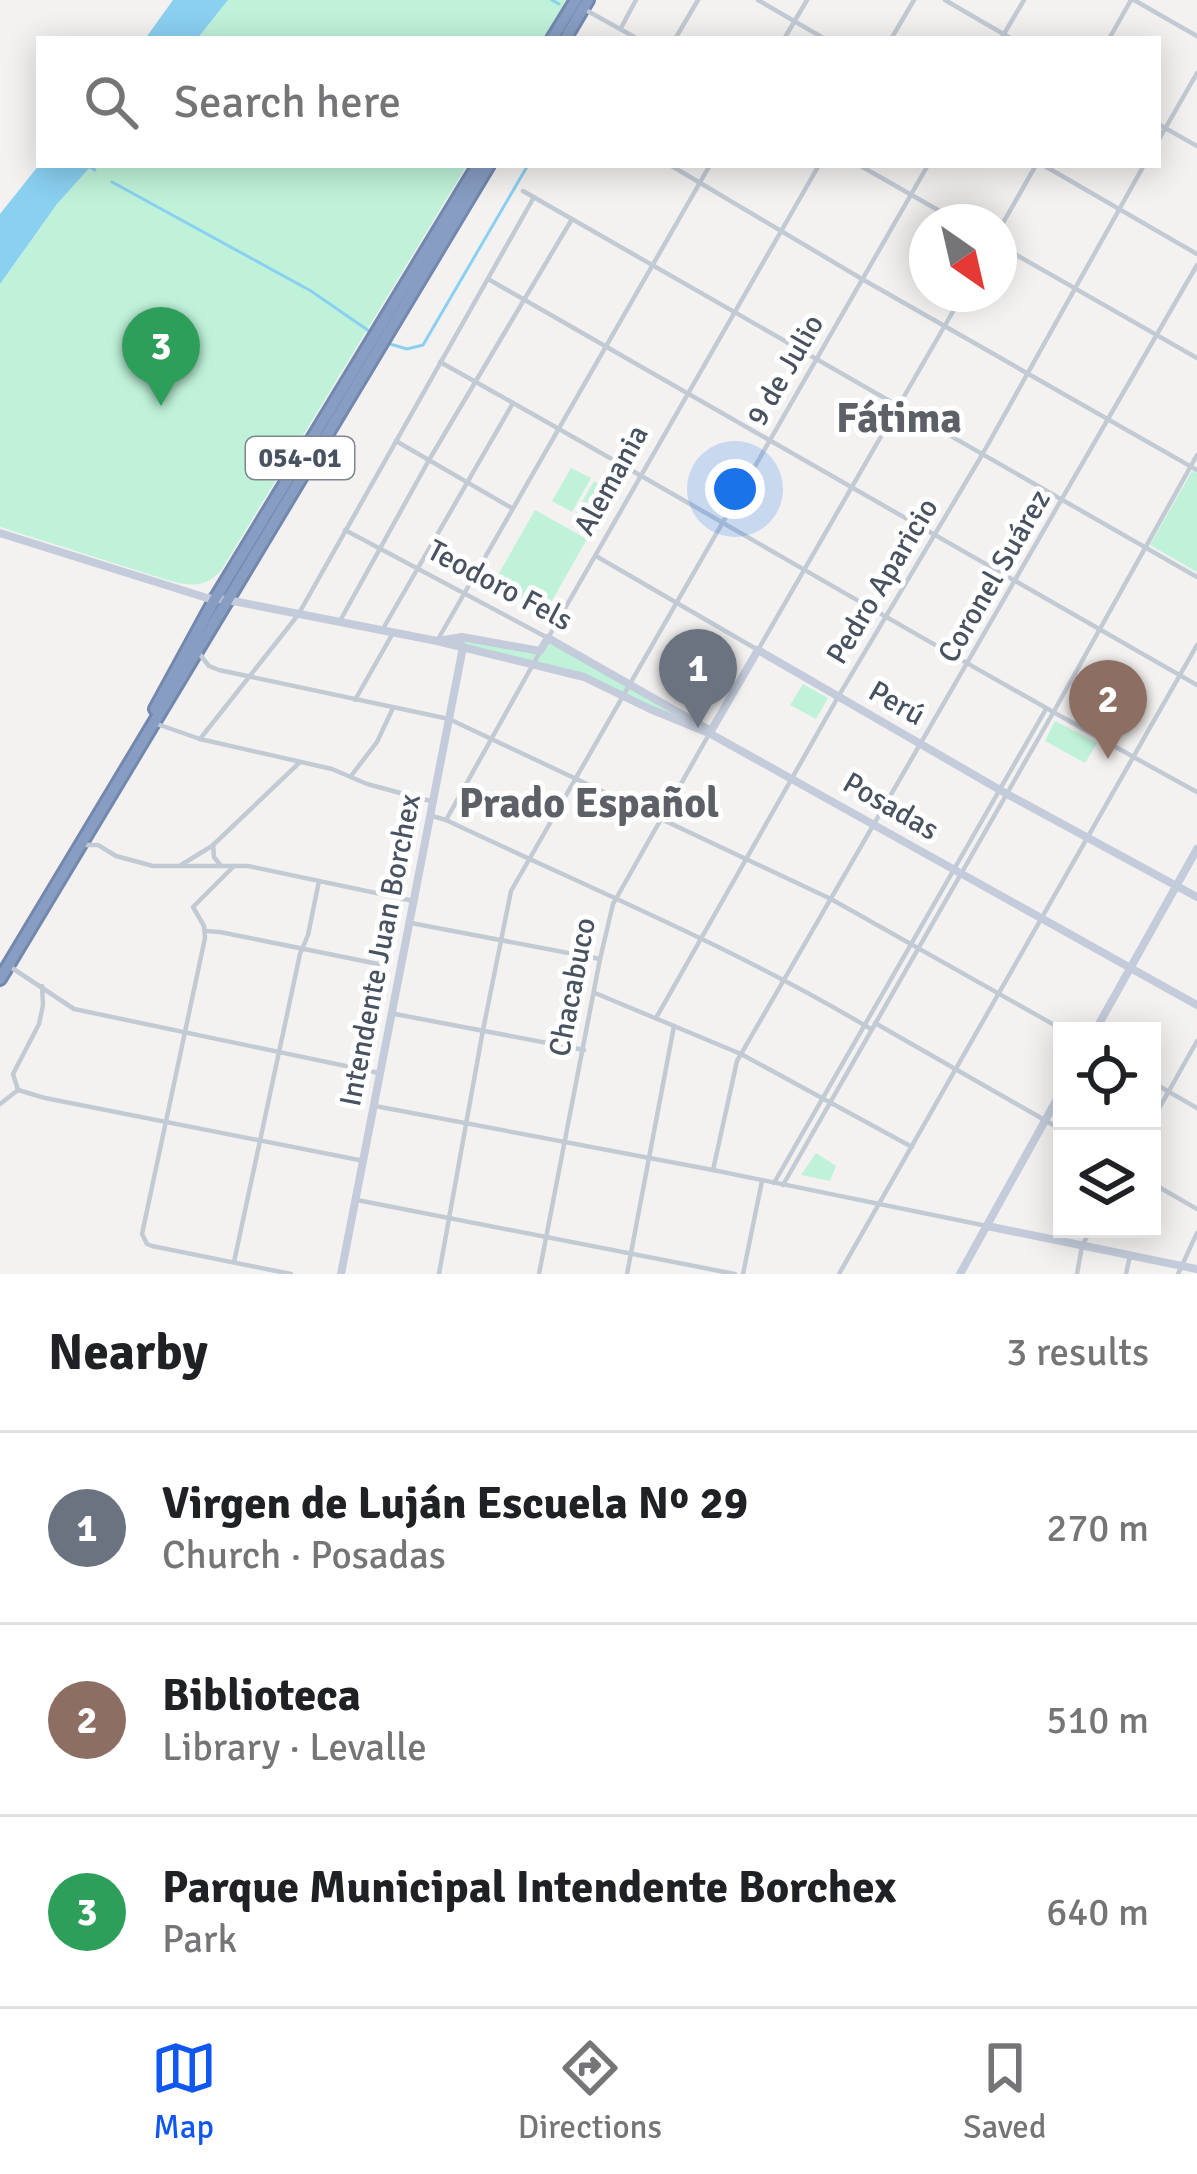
<!DOCTYPE html>
<meta charset="utf-8">
<style>
body{margin:0;font-family:Signika,sans-serif;background:#f2f2f2;color:#202124}
.controls{position:absolute;right:36px;bottom:36px;display:grid;overflow:hidden;border-radius:0px;box-shadow:0 6px 30px #0003}
.controls button{width:108px;height:108px;display:grid;place-items:center;padding:0;border:0;border-bottom:3px solid #e0e0e0;background:#fff;color:#202124;font:60px sans-serif}
.compass{position:absolute;left:909px;top:204px;width:108px;height:108px;border-radius:50%;background:#fff;box-shadow:0 6px 30px #0003;rotate:146deg}
.you{position:absolute;left:735px;top:489px;width:42px;height:42px;margin:-30px;border:9px solid #fff;border-radius:50%;background:#1a73e8;box-shadow:0 0 0 18px #1a73e833}
.badge{display:grid;place-items:center;width:78px;height:78px;border-radius:50%;background:#1057ef;color:#fff;font-size:39px;font-weight:700}
.pin{position:absolute;translate:-50% -99px;filter:drop-shadow(0 3px 6px #0008)}
.pin::after{content:'';position:absolute;top:63px;width:42px;height:36px;background:inherit;clip-path:polygon(0 0,100% 0,50% 100%)}
.list{margin:0;padding:0;list-style:none}
h2{display:flex;justify-content:space-between;align-items:center;height:156px;margin:0;padding:0 48px;font-size:51px}
h2 small{font-size:39px;font-weight:400;color:#757577}
.list li{display:grid;grid-template-columns:78px 1fr auto;gap:36px;align-items:center;box-sizing:border-box;height:192px;padding:0 48px;border-top:3px solid #e0e0e0}
.list b{display:block;font-size:45px;white-space:nowrap}
.list p{margin:0;font-size:39px;white-space:nowrap;color:#757577}
.list em{font-size:39px;font-style:normal;color:#757577}
.icon{flex:none;width:66px;height:66px;fill:none;stroke:currentColor;stroke-width:2;stroke-linecap:round;stroke-linejoin:round}
.map{position:relative;flex:none;width:1197px;height:1274px;overflow:hidden}
.search{position:absolute;background:#fff;box-shadow:0 6px 30px #0003;left:36px;right:36px;top:36px;height:132px;display:flex;align-items:center;gap:30px;box-sizing:border-box;padding:0 42px;border-radius:0px;color:#757577;font-size:45px}
.sheet{height:732px;background:#fff}
nav{display:flex;justify-content:space-around;align-items:center;box-sizing:border-box;height:168px;border-top:3px solid #e0e0e0;background:#fff;font-size:33px;color:#757577}
nav a{display:grid;justify-items:center;gap:6px}
nav .on{color:#1057ef}
.map>svg:first-child{display:block}
.green{fill:#bff2d9}
.water{fill:#8ad0f1}
.lines{fill:none;stroke-linecap:round;stroke-linejoin:round}
.stream{stroke:#8ad0f1;stroke-width:3}
.highway-casing{stroke:#7288ae;stroke-width:16}
.street{stroke:#c2cad4;stroke-width:4.5}
.secondary{stroke:#c4ccdb;stroke-width:8}
.highway{stroke:#879dc2;stroke-width:10}
.labels{text-anchor:middle;stroke-width:10;stroke-linejoin:round;paint-order:stroke}
.shield{fill:#fff;stroke:#7f8690;stroke-width:3}
.shield-label{font-size:27px;font-weight:bold;fill:#485260}
.street-label{font-size:30px;fill:#485260;stroke:#fff}
.district-label{font-size:42px;font-weight:bold;fill:#5d6167;stroke:#fff}
</style>
<div class="map">
<svg width="1197" height="1274" viewBox="0 0 1197 1274">
<rect width="100%" height="100%" fill="#f4f2f1"/>
<g class="green">
<polygon points="228,0 567,0 544,39 197,39"/>
<path d="M92,165H467L222,569C206,589 190,586 167,580L0,527V284L57,204Z"/>
<polygon points="571,468 591,478 572,512 552,501"/>
<polygon points="1192,471 1197,473 1197,572 1150,545"/>
<polygon points="594,481 614,491 595,525 575,514"/>
<polygon points="535,510 587,539 545,613 493,584"/>
<polygon points="462,637 540,651 548,638 696,723 694,727 584,677 463,647"/>
<polygon points="803,684 828,698 816,719 790,705"/>
<polygon points="1055,721 1097,743 1085,763 1045,741"/>
<polygon points="816,1153 836,1166 830,1181 801,1175"/>
</g>
<g class="water">
<polygon points="173,0 228,0 197,39 145,39"/>
<polygon points="39,165 92,165 57,204 0,284 0,214"/>
</g>
<g class="lines">
<g class="stream">
<polyline points="552,0 559,4"/>
<polyline points="90,167 95,170"/>
<polyline points="112,182 311,291 369,331"/>
<polyline points="390,344 407,349 423,345 528,165"/>
</g>
<defs>
<g id="highway">
<polyline points="552,39 576,0"/>
<polyline points="565,39 588,0"/>
<polyline points="155,709 215,599 478,165"/>
<polyline points="0,979 489,165"/>
</g>
</defs>
<use href="#highway" class="highway-casing"/>
<g class="street">
<polyline points="758,0 825,39"/>
<polyline points="945,0 1012,39"/>
<polyline points="1134,0 1197,36"/>
<polyline points="584,9 638,39"/>
<polyline points="622,26 636,0"/>
<polyline points="675,39 698,0"/>
<polyline points="784,39 807,0"/>
<polyline points="891,39 914,0"/>
<polyline points="1001,39 1024,0"/>
<polyline points="1109,39 1131,0"/>
<polyline points="1158,124 1197,146"/>
<polyline points="1158,141 1197,73"/>
<polyline points="670,165 862,279 1197,470"/>
<polyline points="859,165 959,222"/>
<polyline points="1043,165 1197,254"/>
<polyline points="523,191 1197,577"/>
<polyline points="999,230 1036,165"/>
<polyline points="999,245 1197,358"/>
<polyline points="488,279 1197,685"/>
<path d="M440,362C694,503 942,653 1197,792"/>
<polyline points="396,441 510,507"/>
<polyline points="345,530 548,638 819,165"/>
<polyline points="596,556 758,650 963,294"/>
<polyline points="341,619 429,460 572,219"/>
<polyline points="384,627 513,403"/>
<polyline points="437,641 710,165"/>
<polyline points="198,652 209,666 219,670 449,719 831,899 1065,1031"/>
<polyline points="355,700 393,633"/>
<polyline points="157,724 200,739 332,769 367,784 434,802"/>
<polyline points="200,739 298,615 534,197"/>
<polyline points="351,776 377,742 393,708"/>
<path d="M432,816L446,820C589,888 735,948 871,1029"/>
<polyline points="446,820 540,652"/>
<polyline points="86,845 98,845 116,856 153,866 248,866 414,901"/>
<polyline points="213,845 214,857 221,866"/>
<polyline points="181,865 212,846 299,763"/>
<polyline points="234,866 193,907 204,926 205,938 142,1234 147,1244 152,1246 291,1274"/>
<polyline points="411,923 600,959"/>
<polyline points="205,931 220,932 388,966"/>
<polyline points="9,966 74,1009 379,1073"/>
<polyline points="595,993 741,1054 912,1147"/>
<polyline points="395,1014 584,1050"/>
<polyline points="656,1018 838,697 982,455 1144,165"/>
<polyline points="875,1023 1062,1130"/>
<polyline points="1152,1082 1197,1108"/>
<polyline points="18,1090 45,1098 364,1161"/>
<polyline points="0,1104 18,1090 13,1074 39,1024 43,1005 42,986"/>
<polyline points="375,1106 713,1170 987,1226"/>
<polyline points="1152,1121 1197,1041"/>
<polyline points="713,1170 737,1061 1197,265"/>
<polyline points="774,1183 1046,709"/>
<polyline points="1152,1183 1197,1209"/>
<polyline points="783,1185 1053,713 1197,455"/>
<polyline points="357,1200 735,1274"/>
<polyline points="234,1262 300,954 308,935 319,881"/>
<polyline points="439,1274 483,1030 511,891 928,165"/>
<polyline points="539,1274 600,959 613,904 708,736"/>
<polyline points="627,1274 674,1026"/>
<polyline points="743,1274 762,1181"/>
<polyline points="839,1274 1197,645"/>
<polyline points="1077,1274 1082,1246 1091,1229"/>
<polyline points="1126,1274 1130,1256"/>
<polyline points="1178,1274 1197,1233"/>
</g>
<g class="secondary">
<polyline points="0,533 207,598 228,600 437,641 584,677 650,709 709,733 1197,1005"/>
<polyline points="438,641 462,637 540,651 548,638 711,731 758,650 1007,794 1197,897"/>
<polyline points="1095,1031 1197,849"/>
<polyline points="987,1226 1197,1269"/>
<polyline points="341,1274 463,647 460,643"/>
<polyline points="960,1274 1062,1090"/>
</g>
<use href="#highway" class="highway"/>
</g>
<g class="labels">
<rect class="shield" x="246" y="437" width="108" height="42" rx="9"/>
<g class="shield-label">
<text x="300" y="467">054-01</text>
</g>
<g class="street-label">
<text transform="translate(785 370) rotate(-60)" y="10">9 de Julio</text>
<text transform="translate(611 480) rotate(-61)" y="10">Alemania</text>
<text transform="translate(994 576) rotate(-60)" y="10">Coronel Suárez</text>
<text transform="translate(882 581) rotate(-59)" y="10">Pedro Aparicio</text>
<text transform="translate(500 585) rotate(28)" y="10">Teodoro Fels</text>
<text transform="translate(897 703) rotate(30)" y="10">Perú</text>
<text transform="translate(891 806) rotate(30)" y="10">Posadas</text>
<text transform="translate(380 950) rotate(-79)" y="10">Intendente Juan Borchex</text>
<text transform="translate(572 987) rotate(-79)" y="10">Chacabuco</text>
</g>
<g class="district-label">
<text x="899" y="432">Fátima</text>
<text x="589" y="817">Prado Español</text>
</g>
</g>
</svg>
<div class="controls">
<button><svg class="icon" aria-label="locate" viewBox="0 0 24 24"><circle cx="12" cy="12" r="6"/><path d="M12 2v4M12 18v4M2 12h4M18 12h4"/></svg></button>
<button><svg class="icon" aria-label="layers" viewBox="0 0 24 24"><path d="M12 4l9 5-9 5-9-5zM3 14l9 5 9-5"/></svg></button>
</div>
<svg class="compass" viewBox="-18 -18 36 36"><path d="M0-13l5 13h-10z" fill="#e53935"/><path d="M0 13l5-13h-10z" fill="#757577"/></svg>
<div class="you"></div>
<div class="pin badge" style="left:698px;top:728px;background:#6b7280">1</div>
<div class="pin badge" style="left:1108px;top:759px;background:#8d6e63">2</div>
<div class="pin badge" style="left:161px;top:406px;background:#2e9e5b">3</div>
<div class="search"><svg class="icon" aria-label="search" viewBox="0 0 24 24"><circle cx="10" cy="10" r="6"/><path d="M15 15l6 6"/></svg>Search here</div>
</div>
<section class="sheet">
<h2>Nearby<small>3 results</small></h2>
<ul class="list">
<li><span class="badge" style="background:#6b7280">1</span><div><b>Virgen de Luján Escuela Nº 29</b><p>Church · Posadas</p></div><em>270 m</em></li>
<li><span class="badge" style="background:#8d6e63">2</span><div><b>Biblioteca</b><p>Library · Levalle</p></div><em>510 m</em></li>
<li><span class="badge" style="background:#2e9e5b">3</span><div><b>Parque Municipal Intendente Borchex</b><p>Park</p></div><em>640 m</em></li>
</ul>
</section>
<nav>
<a class="on"><svg class="icon" aria-label="map" viewBox="0 0 24 24"><path d="M3 6l6-2 6 2 6-2v14l-6 2-6-2-6 2zM9 4v14M15 6v14"/></svg>Map</a>
<a><svg class="icon" aria-label="directions" viewBox="0 0 24 24"><path d="M12 3l9 9-9 9-9-9zM9 14v-3h6M13 9l2 2-2 2"/></svg>Directions</a>
<a><svg class="icon" aria-label="saved" viewBox="0 0 24 24"><path d="M7 4h10v16l-5-4-5 4z"/></svg>Saved</a>
</nav>
